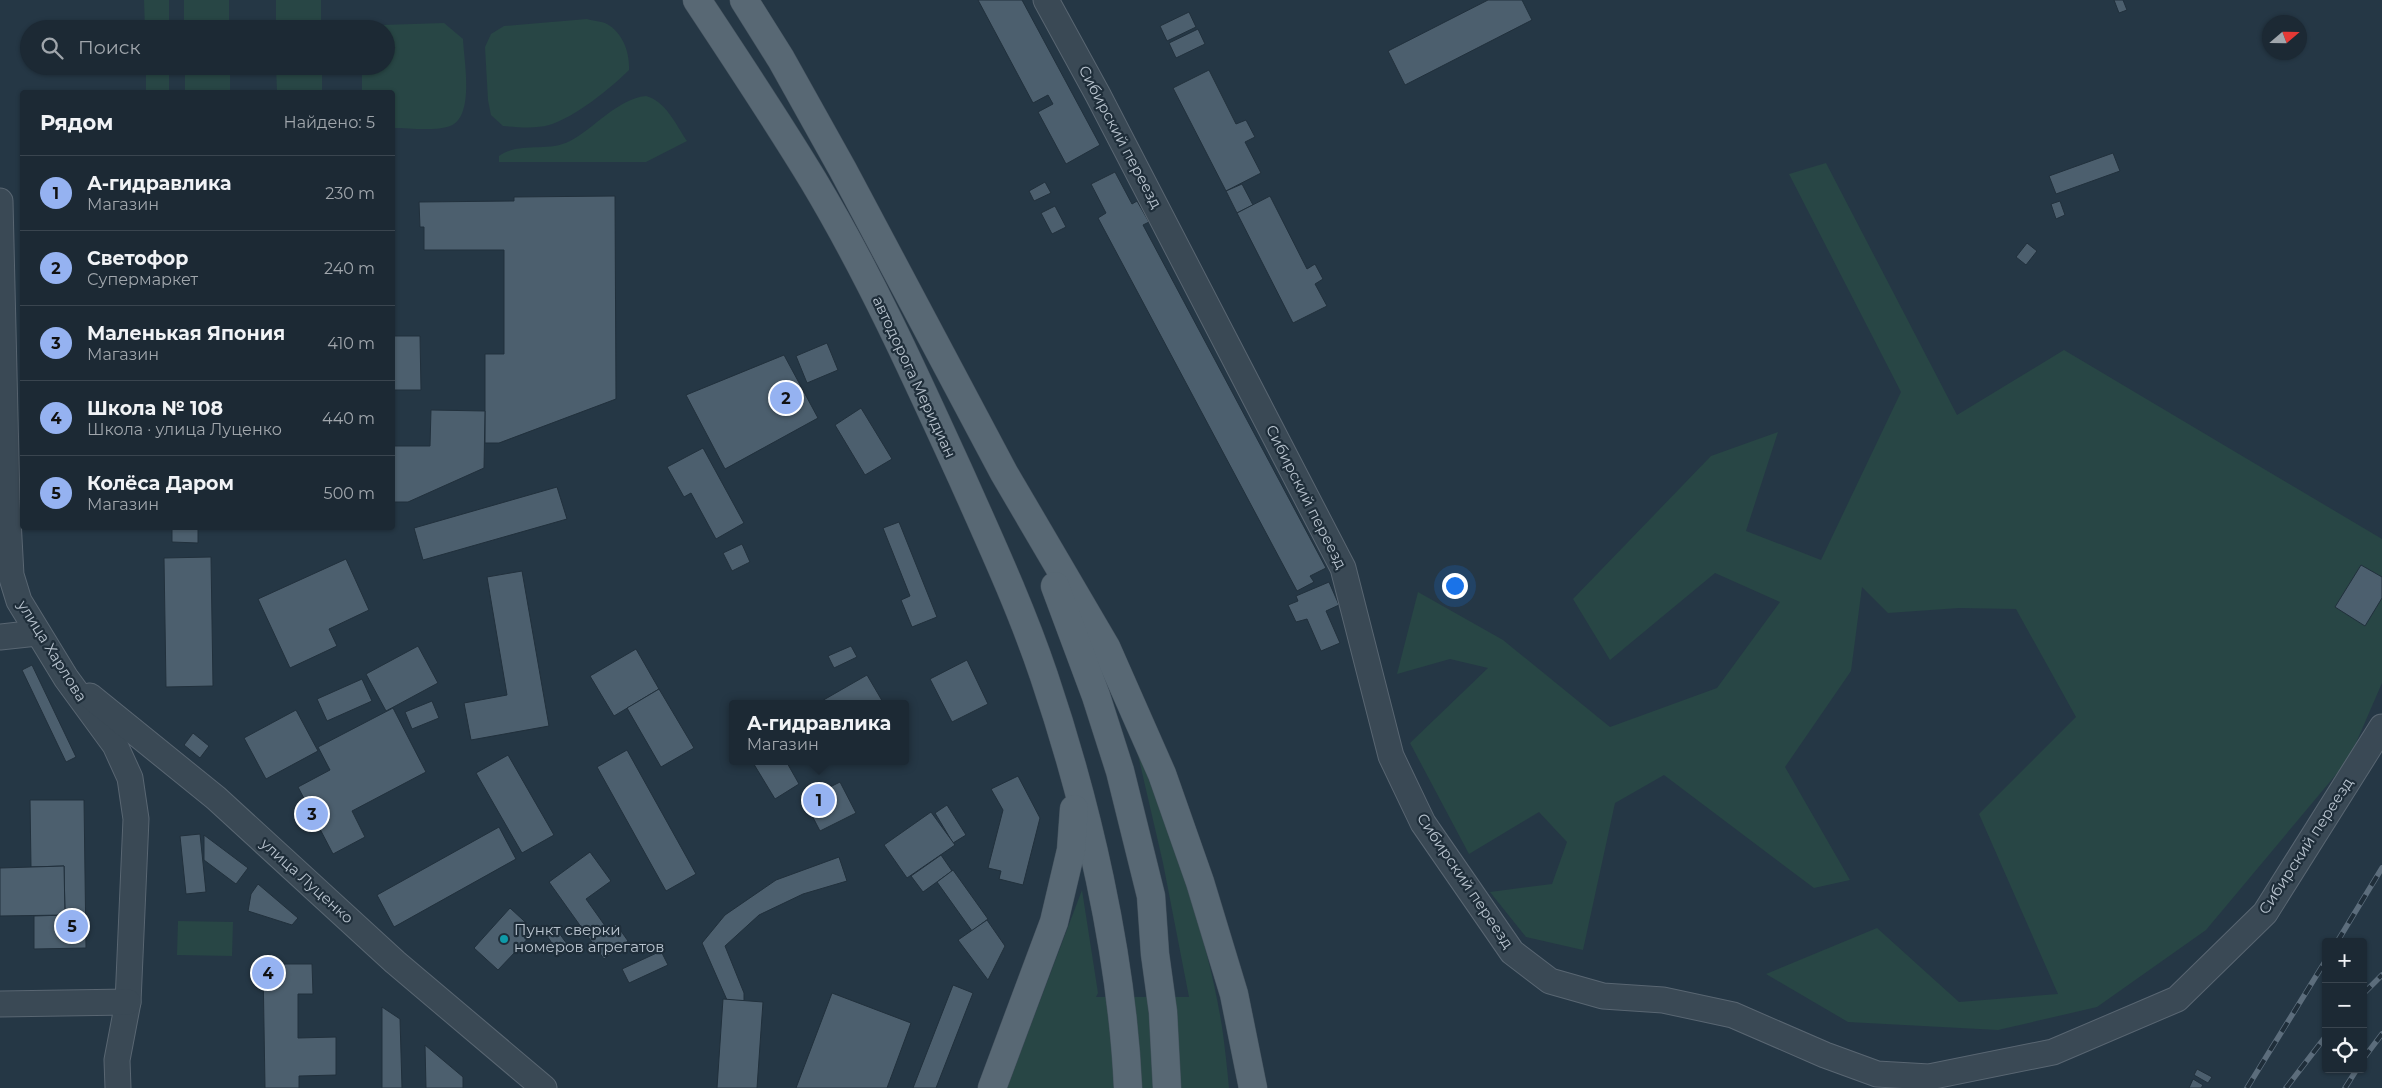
<!DOCTYPE html>
<html lang="ru">
<meta charset="utf-8">
<style>
body{margin:0;font-family:Montserrat,sans-serif;background:#293540;color:#f1f3f6}
.controls{position:absolute;right:15px;bottom:15px;display:grid;overflow:hidden;border-radius:5px;box-shadow:0 1px 4px #0004}
.controls button{width:45px;height:45px;display:grid;place-items:center;padding:0;border:0;border-bottom:1px solid #3a454f;background:#1c2934;color:#f1f3f6;font:25px sans-serif}
.compass{position:absolute;left:2262px;top:15px;width:45px;height:45px;border-radius:50%;background:#1c2934;box-shadow:0 1px 4px #0004;rotate:70deg}
.you{position:absolute;left:1454px;top:585px;width:18px;height:18px;margin:-12px;border:4px solid #fff;border-radius:50%;background:#1a73e8;box-shadow:0 0 0 8px #1a73e833}
.badge{display:grid;place-items:center;width:32px;height:32px;border-radius:50%;background:#95b2f1;color:#111;font-size:16px;font-weight:700}
.pin{position:absolute;translate:-50% -50%;border:2px solid #fff;box-shadow:0 1px 5px #0006}
.popup{position:absolute;left:729px;top:700px;width:180px;height:65px;box-sizing:border-box;display:grid;place-content:center;border-radius:5px;background:#1c2934;filter:drop-shadow(0 1px 4px #0005);font-size:16px;white-space:nowrap;color:#a0a6ac}
.popup b{font-size:19px;color:#f1f3f6}
.popup::after{content:'';position:absolute;left:50%;top:100%;margin-left:-10px;border:10px solid transparent;border-top-color:#1c2934}
.list{margin:0;padding:0;list-style:none}
h2{display:flex;justify-content:space-between;align-items:center;height:65px;margin:0;padding:0 20px;font-size:21px}
h2 small{font-size:16px;font-weight:400;color:#a0a6ac}
.list li{display:grid;grid-template-columns:32px 1fr auto;gap:15px;align-items:center;box-sizing:border-box;height:75px;padding:0 20px;border-top:1px solid #3a454f}
.list b{display:block;font-size:19px;white-space:nowrap}
.list p{margin:0;font-size:16px;white-space:nowrap;color:#a0a6ac}
.list em{font-size:16px;font-style:normal;color:#a0a6ac}
.icon{flex:none;width:28px;height:28px;fill:none;stroke:currentColor;stroke-width:2;stroke-linecap:round;stroke-linejoin:round}
.map{position:relative;flex:none;width:2382px;height:1088px;overflow:hidden}
.search{position:absolute;background:#1c2934;box-shadow:0 1px 4px #0004;left:20px;top:20px;width:375px;height:55px;display:flex;align-items:center;gap:12px;box-sizing:border-box;padding:0 18px;border-radius:28px;color:#a0a6ac;font-size:19px}
.panel{position:absolute;background:#1c2934;box-shadow:0 1px 4px #0004;left:20px;top:90px;width:375px;height:440px;border-radius:5px}
.map>svg:first-child{display:block}
.green{fill:#284645}
.building{fill:#4c5f6e;stroke:#21303c}
.lines{fill:none;stroke-linecap:round;stroke-linejoin:round}
.minor-casing{stroke:#596672;stroke-width:27}
.major-casing{stroke:#44525e;stroke-width:29}
.minor{stroke:#3a4955;stroke-width:25}
.major{stroke:#586874;stroke-width:28}
.rail-casing{stroke:#5c6d7c;stroke-width:5.5}
.rail{stroke:#1f2e3a;stroke-width:4;stroke-dasharray:11;stroke-linecap:butt}
.culture-dot{fill:#0f9aa8;stroke:#1f2e3a;stroke-width:2}
.labels{text-anchor:middle;stroke-width:4.5;stroke-linejoin:round;paint-order:stroke}
.street-label{font-size:15px;fill:#b8c3ce;stroke:#1f2e3a}
.poi-label{font-size:15px;fill:#b8c3ce;stroke:#1f2e3a;text-anchor:start}
</style>
<div class="map">
<svg width="2382" height="1088" viewBox="0 0 2382 1088">
<rect width="100%" height="100%" fill="#253745"/>
<g class="green">
<polygon points="144,0 169,0 169,29 145,29"/>
<rect x="184" y="0" width="45" height="29"/>
<rect x="276" y="0" width="45" height="29"/>
<path d="M587,19C593,21 602,21 607,24C623,33 630,53 629,70C611,88 574,118 549,125C535,129 517,127 503,126L491,115L488,100L485,47L491,34L504,26Z"/>
<path d="M444,23L463,39C464,62 476,121 447,127C432,131 408,128 393,128L392,92H362V66H386V29H375L382,25Z"/>
<rect x="146" y="66" width="23" height="26"/>
<rect x="185" y="66" width="45" height="26"/>
<polygon points="276,66 322,66 322,92 277,92"/>
<path d="M646,96C666,101 676,125 687,141L646,162H499V156C520,141 547,153 570,141C595,128 617,99 646,96Z"/>
<polygon points="1826,163 1957,415 2064,350 2382,539 2382,683 2349,759 2206,930 2097,1007 1998,1030 1848,1022 1766,974 1877,928 1959,1002 2058,994 1979,814 2076,717 2016,609 1959,608 1888,613 1862,587 1851,671 1785,767 1850,880 1814,888 1664,775 1615,803 1583,950 1526,937 1490,892 1552,884 1567,842 1539,812 1469,854 1410,743 1488,668 1450,659 1397,674 1418,592 1503,640 1610,727 1717,688 1780,602 1715,573 1610,660 1573,599 1711,456 1778,432 1746,531 1821,560 1901,392 1789,174"/>
<path d="M1135,742C1169,835 1207,929 1222,1027C1225,1047 1227,1068 1229,1088H1007L1082,890L1098,993L1096,997H1189L1163,863Z"/>
<polygon points="178,921 233,922 232,956 177,955"/>
</g>
<g class="building">
<polygon points="978,0 1022,0 1100,145 1066,164 1038,112 1053,104 1048,95 1033,103"/>
<polygon points="1488,0 1522,0 1532,20 1405,85 1388,51"/>
<polygon points="2114,0 2123,0 2127,10 2119,13"/>
<polygon points="1189,12 1196,27 1167,41 1160,26"/>
<polygon points="1198,29 1205,44 1176,58 1169,43"/>
<polygon points="1209,70 1236,124 1246,120 1255,137 1245,142 1261,173 1226,191 1173,88"/>
<polygon points="2113,153 2120,171 2056,194 2049,176"/>
<polygon points="1115,172 1132,204 1137,201 1149,222 1143,225 1326,568 1310,576 1314,582 1297,591 1098,218 1106,213 1091,184"/>
<polygon points="1045,182 1051,193 1034,201 1029,191"/>
<polygon points="1242,184 1253,205 1237,213 1226,191"/>
<polygon points="615,196 616,399 499,443 485,443 485,354 504,354 504,250 424,250 424,227 420,227 419,202 514,201 514,197"/>
<polygon points="1270,196 1307,269 1315,264 1323,279 1315,284 1327,306 1293,323 1237,213"/>
<polygon points="2060,201 2065,215 2056,219 2051,204"/>
<polygon points="1055,206 1066,227 1052,234 1041,213"/>
<polygon points="2027,243 2037,251 2026,265 2016,257"/>
<polygon points="392,336 420,336 421,390 392,390"/>
<polygon points="827,343 838,370 807,383 796,356"/>
<polygon points="784,355 818,418 725,469 686,395"/>
<polygon points="861,408 892,459 865,475 835,425"/>
<polygon points="431,410 485,411 484,468 408,502 392,502 392,446 430,446"/>
<polygon points="703,448 744,523 716,539 691,493 684,497 667,467"/>
<polygon points="557,487 567,519 423,560 414,528"/>
<polygon points="899,522 937,617 912,627 901,600 910,596 883,528"/>
<polygon points="172,528 198,528 198,543 172,542"/>
<polygon points="742,544 750,562 732,571 723,553"/>
<polygon points="211,557 213,686 166,687 164,558"/>
<polygon points="346,559 369,610 329,629 337,646 290,668 258,599"/>
<polygon points="2361,565 2382,577 2382,598 2365,626 2335,607"/>
<polygon points="522,571 549,726 471,740 464,703 507,695 487,577"/>
<polygon points="1329,582 1339,605 1326,611 1340,643 1321,651 1307,619 1296,622 1288,605 1298,601 1296,596"/>
<polygon points="418,646 438,683 386,711 366,674"/>
<polygon points="851,646 857,657 834,668 828,656"/>
<polygon points="636,649 659,689 614,716 590,676"/>
<polygon points="967,660 988,704 952,722 930,679"/>
<polygon points="32,665 76,757 66,762 22,670"/>
<polygon points="867,675 884,704 821,704 820,702"/>
<polygon points="362,679 372,701 327,721 317,699"/>
<polygon points="659,689 694,748 661,767 627,708"/>
<polygon points="432,701 439,718 412,729 405,712"/>
<polygon points="393,708 426,772 352,811 365,837 333,854 298,787 330,770 318,747"/>
<polygon points="296,710 318,751 266,779 244,738"/>
<polygon points="193,733 209,746 200,758 184,745"/>
<polygon points="627,750 696,874 666,891 597,767"/>
<polygon points="508,755 554,835 522,853 476,773"/>
<polygon points="752,761 786,761 799,784 775,799"/>
<polygon points="811,761 829,761 830,762 817,771"/>
<polygon points="1018,776 1040,818 1023,885 999,879 1001,871 988,868 1003,810 991,789"/>
<polygon points="840,782 856,813 820,831 804,800"/>
<polygon points="30,800 84,800 86,948 34,949 34,916 65,915 64,866 31,867"/>
<polygon points="947,805 966,835 953,843 935,813"/>
<polygon points="931,812 955,845 907,878 884,845"/>
<polygon points="499,827 516,859 394,927 377,895"/>
<polygon points="200,834 206,892 186,894 180,836"/>
<polygon points="204,835 248,868 236,884 204,860"/>
<polygon points="590,852 611,881 586,899 608,930 616,924 628,941 604,959 549,882"/>
<polygon points="941,855 952,871 923,892 911,876"/>
<polygon points="839,857 847,881 803,894 759,915 725,946 744,993 744,1001 727,1000 702,943 725,915 776,880"/>
<polygon points="64,866 65,915 0,916 0,868"/>
<polygon points="953,870 988,919 972,931 937,882"/>
<polygon points="258,884 298,918 292,925 248,911 251,894"/>
<polygon points="510,908 535,931 498,970 474,948"/>
<polygon points="987,920 1005,946 988,980 958,940"/>
<polygon points="556,929 570,948 560,955 547,936"/>
<polygon points="661,951 668,965 629,983 622,969"/>
<polygon points="263,964 312,964 313,994 298,994 298,1038 336,1037 336,1075 299,1076 299,1088 265,1088"/>
<polygon points="953,985 973,993 936,1088 913,1088"/>
<polygon points="832,993 911,1023 887,1088 796,1088"/>
<polygon points="723,999 763,1002 757,1088 717,1088"/>
<polygon points="382,1007 400,1019 402,1088 382,1088"/>
<polygon points="425,1045 463,1077 463,1088 426,1088"/>
<polygon points="2197,1069 2212,1077 2208,1083 2194,1075"/>
<polygon points="2193,1079 2203,1085 2201,1088 2189,1088"/>
</g>
<g class="lines">
<defs>
<g id="minor">
<polyline points="1046,0 1098,95 1343,568 1391,756 1423,823 1512,952 1550,981 1603,996 1663,1000 1733,1015 1825,1055 1877,1074 1929,1077 2053,1052 2177,999 2265,913 2382,727"/>
<polyline points="0,201 7,501 11,575 19,601 66,678 115,745 130,778 136,819 128,1002 117,1060 118,1088"/>
<polyline points="0,637 37,633"/>
<polyline points="90,696 216,798 395,962 544,1088"/>
<polyline points="0,1004 128,1002"/>
</g>
<g id="major">
<path d="M697,0C736,59 776,119 813,180C870,275 916,377 962,478C991,543 1021,608 1044,676C1087,803 1122,954 1128,1088"/>
<polyline points="744,0 781,59 843,170 1004,473 1106,647 1162,774 1200,882 1234,994 1253,1088"/>
<polyline points="1055,586 1096,696 1120,771 1151,896 1155,954 1163,1012 1167,1088"/>
<polyline points="992,1088 1054,922 1071,850 1074,809"/>
</g>
</defs>
<use href="#minor" class="minor-casing"/>
<use href="#major" class="major-casing"/>
<use href="#minor" class="minor"/>
<use href="#major" class="major"/>
<defs>
<g id="rail">
<polyline points="2337,942 2382,868"/>
<polyline points="2363,994 2382,975"/>
<polyline points="2363,1059 2382,1034"/>
<polyline points="2247,1088 2326,960"/>
<polyline points="2286,1088 2326,1036"/>
<polyline points="2345,1088 2357,1069"/>
</g>
</defs>
<use href="#rail" class="rail-casing"/>
<use href="#rail" class="rail"/>
</g>
<circle class="culture-dot" cx="504" cy="939" r="5"/>
<g class="labels">
<g class="street-label">
<text transform="translate(1120 137) rotate(62)" y="5">Сибирский переезд</text>
<text transform="translate(914 377) rotate(65)" y="5">автодорога Меридиан</text>
<text transform="translate(1306 497) rotate(63)" y="5">Сибирский переезд</text>
<text transform="translate(52 651) rotate(58)" y="5">улица Харлова</text>
<text transform="translate(2306 846) rotate(-57)" y="5">Сибирский переезд</text>
<text transform="translate(307 881) rotate(42)" y="5">улица Луценко</text>
<text transform="translate(1465 881) rotate(56)" y="5">Сибирский переезд</text>
</g>
<g class="poi-label">
<text x="514" y="935">Пункт сверки<tspan x="514" dy="17">номеров агрегатов</tspan></text>
</g>
</g>
</svg>
<div class="controls">
<button>+</button>
<button>−</button>
<button><svg class="icon" aria-label="locate" viewBox="0 0 24 24"><circle cx="12" cy="12" r="6"/><path d="M12 2v4M12 18v4M2 12h4M18 12h4"/></svg></button>
</div>
<svg class="compass" viewBox="-18 -18 36 36"><path d="M0-13l5 13h-10z" fill="#e53935"/><path d="M0 13l5-13h-10z" fill="#a0a6ac"/></svg>
<div class="you"></div>
<div class="pin badge" style="left:819px;top:800px">1</div>
<div class="popup"><b>А-гидравлика</b>Магазин</div>
<div class="pin badge" style="left:786px;top:398px">2</div>
<div class="pin badge" style="left:312px;top:814px">3</div>
<div class="pin badge" style="left:268px;top:973px">4</div>
<div class="pin badge" style="left:72px;top:926px">5</div>
<div class="search"><svg class="icon" aria-label="search" viewBox="0 0 24 24"><circle cx="10" cy="10" r="6"/><path d="M15 15l6 6"/></svg>Поиск</div>
<section class="panel">
<h2>Рядом<small>Найдено: 5</small></h2>
<ul class="list">
<li><span class="badge">1</span><div><b>А-гидравлика</b><p>Магазин</p></div><em>230 m</em></li>
<li><span class="badge">2</span><div><b>Светофор</b><p>Супермаркет</p></div><em>240 m</em></li>
<li><span class="badge">3</span><div><b>Маленькая Япония</b><p>Магазин</p></div><em>410 m</em></li>
<li><span class="badge">4</span><div><b>Школа № 108</b><p>Школа · улица Луценко</p></div><em>440 m</em></li>
<li><span class="badge">5</span><div><b>Колёса Даром</b><p>Магазин</p></div><em>500 m</em></li>
</ul>
</section>
</div>
